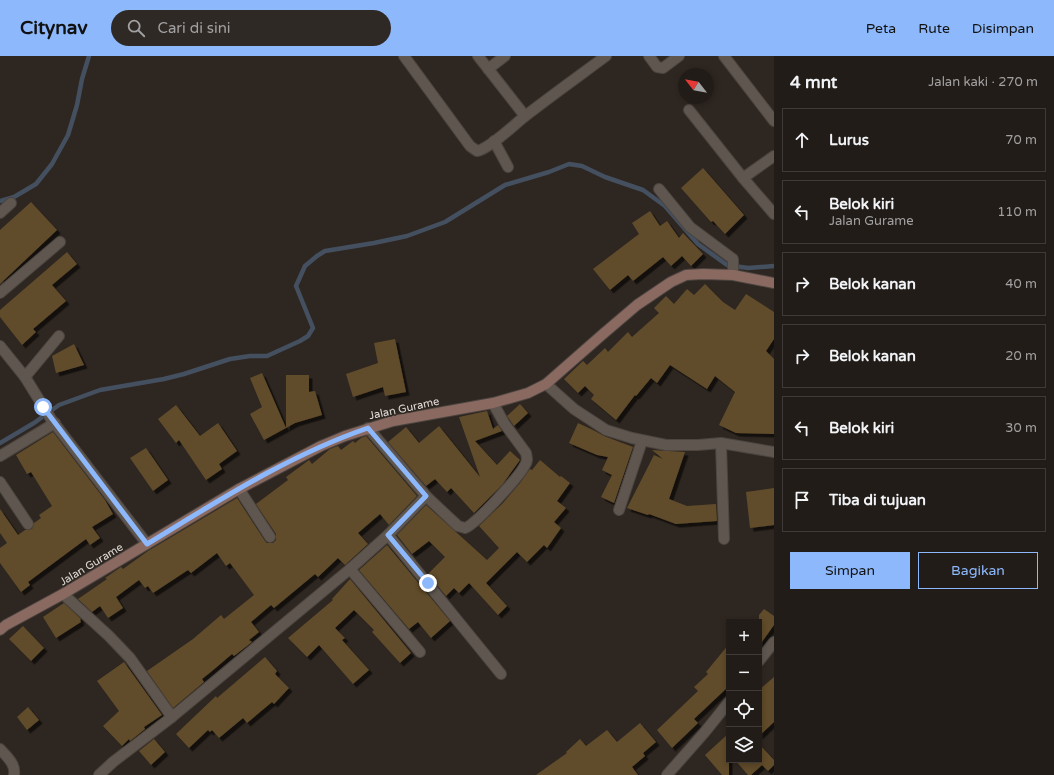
<!DOCTYPE html>
<html lang="id">
<meta charset="utf-8">
<style>
body{margin:0;font-family:"Varela Round",sans-serif;background:#2e2925;color:#f1f3f6}
.controls{position:absolute;right:12px;bottom:12px;display:grid;overflow:hidden;border-radius:0px;box-shadow:0 2px 6px #0003}
.controls button{width:36px;height:36px;display:grid;place-items:center;padding:0;border:0;border-bottom:1px solid #3f3a37;background:#221c18;color:#f1f3f6;font:20px sans-serif}
.compass{position:absolute;left:678px;top:12px;width:36px;height:36px;border-radius:50%;background:#221c18;box-shadow:0 2px 6px #0003;rotate:301deg}
.stop{position:absolute;width:12px;height:12px;margin:-9px;border:3px solid #8db9fc;border-radius:50%;background:#fff}
.stop.end{background:#8db9fc;border-color:#fff;box-shadow:0 1px 4px #0008}
.list{margin:0;padding:0;list-style:none}
h2{display:flex;justify-content:space-between;align-items:center;height:52px;margin:0;padding:0 16px;font-size:17px}
h2 small{font-size:13px;font-weight:400;color:#a2a1a2}
.list li{display:grid;grid-template-columns:26px 1fr auto;gap:12px;align-items:center;box-sizing:border-box;height:64px;margin:0 8px 8px;padding:0 8px;border:1px solid #3f3a37;border-radius:0px}
.list b{display:block;font-size:15px;white-space:nowrap}
.list p{margin:0;font-size:13px;white-space:nowrap;color:#a2a1a2}
.list em{font-size:13px;font-style:normal;color:#a2a1a2}
.actions{display:flex;gap:8px;padding:12px 16px}
.actions a{flex:1;padding:9px 0;border:1px solid #8db9fc;border-radius:0px;text-align:center;font-size:14px;color:#8db9fc}
.actions .main{background:#8db9fc;color:#111}
.icon{flex:none;width:22px;height:22px;fill:none;stroke:currentColor;stroke-width:2;stroke-linecap:round;stroke-linejoin:round}
.map{position:relative;flex:none;width:774px;height:719px;overflow:hidden}
header{display:flex;align-items:center;gap:24px;box-sizing:border-box;height:56px;padding:0 20px;background:#8db9fc;color:#111}
header strong{font-size:19px}
nav{display:flex;gap:22px;margin-inline-start:auto;font-size:14px}
.search{width:280px;height:36px;background:#2e2925;display:flex;align-items:center;gap:10px;box-sizing:border-box;padding:0 14px;border-radius:22px;color:#a2a1a2;font-size:15px}
main{display:flex}
aside{flex:1;background:#221c18}
.map>svg:first-child{display:block}
.lines{fill:none;stroke-linecap:round;stroke-linejoin:round}
.stream{stroke:#44505f;stroke-width:4.5}
.building{fill:#604c2b;filter:url(#shadow)}
.street-casing{stroke:#4b443f;stroke-width:12}
.secondary-casing{stroke:#4b443f;stroke-width:12}
.street{stroke:#5e564f;stroke-width:10}
.secondary{stroke:#8a6961;stroke-width:10}
.route{stroke:#8db9fc;stroke-width:5}
.labels{text-anchor:middle;stroke-width:3;stroke-linejoin:round;paint-order:stroke}
.street-label{font-size:11px;fill:#e0dbd7;stroke:#2e2620}
</style>
<header>
<strong>Citynav</strong>
<div class="search"><svg class="icon" aria-label="search" viewBox="0 0 24 24"><circle cx="10" cy="10" r="6"/><path d="M15 15l6 6"/></svg>Cari di sini</div>
<nav><a>Peta</a><a>Rute</a><a>Disimpan</a></nav>
</header>
<main>
<div class="map">
<svg width="774" height="719" viewBox="0 0 774 719">
<defs>
<filter id="shadow"><feDropShadow dx="3.5" dy="3.5" stdDeviation="0" flood-color="#0009"/></filter>
</defs>
<rect width="100%" height="100%" fill="#2e2620"/>
<g class="lines">
<g class="stream">
<polyline points="0,145 14,141 36,128 52,108 68,79 77,49 82,23 89,0"/>
<polyline points="0,387 34,367 59,349 100,334 164,323 184,318 230,303 250,300 267,300 300,285 308,280 313,272 296,230 305,210 317,200 325,195 374,187 407,180 445,166 505,129 549,116 569,108 582,110 605,121 643,134 665,150 698,188 727,209 748,212 774,210"/>
</g>
</g>
<g class="building">
<polygon points="703,112 744,159 725,178 713,165 711,166 681,132"/>
<polygon points="31,146 57,174 0,228 0,174"/>
<polygon points="650,155 660,170 667,165 679,182 683,177 703,198 691,210 682,200 671,210 663,201 633,225 628,219 610,234 593,213 639,178 632,167"/>
<polygon points="67,196 77,208 52,229 66,245 33,273 36,276 22,289 0,261 0,254"/>
<polygon points="705,228 723,246 735,254 746,238 774,256 774,283 766,295 774,303 774,378 736,377 719,369 735,336 715,320 707,333 670,309 657,327 651,322 636,340 635,339 616,364 591,343 594,339 585,330 578,337 564,323 583,305 587,309 605,292 608,296 628,276 632,281 659,257 654,252 666,240 674,248 687,233 694,239"/>
<polygon points="395,283 406,336 385,340 383,331 353,341 346,318 378,307 374,287"/>
<polygon points="74,288 84,309 56,317 52,300"/>
<polygon points="262,317 286,372 264,384 250,358 262,351 250,322"/>
<polygon points="286,319 309,319 309,336 315,335 322,359 295,367 286,372"/>
<polygon points="520,348 528,357 514,370 507,360"/>
<polygon points="176,349 200,380 218,367 237,395 219,408 222,413 206,424 179,384 176,387 158,363"/>
<polygon points="487,355 493,373 498,369 502,375 475,385 497,409 510,395 520,404 502,429 474,457 451,432 447,436 435,423 426,430 388,386 406,371 419,387 439,370 480,421 459,361"/>
<polygon points="578,367 593,374 604,380 633,391 614,447 601,441 612,419 602,414 608,401 597,399 569,387"/>
<polygon points="53,376 105,444 113,458 92,471 100,482 90,489 86,483 28,526 30,529 21,536 0,507 0,492 7,487 0,477 0,453 18,479 25,474 32,473 34,467 41,462 39,459 52,450 31,416 27,418 16,399"/>
<polygon points="366,380 417,440 389,469 380,458 358,477 368,488 345,509 338,502 318,521 315,518 274,552 271,549 251,566 259,576 249,584 252,586 234,600 232,598 212,615 202,623 204,626 173,652 147,615 193,583 221,559 224,563 254,539 230,507 226,510 217,497 191,517 188,514 153,537 148,530 145,532 139,524 116,541 123,552 108,562 100,550 92,556 78,543 107,523 105,522 121,511 123,513 148,495 237,442 265,485 267,487 273,487 276,484 276,478 256,448 288,424 286,421 309,404 312,408 330,393 338,390 341,394 353,385 355,387 361,382"/>
<polygon points="146,392 168,424 153,435 130,402"/>
<polygon points="652,394 685,396 669,443 687,450 716,448 717,465 676,468 649,458 648,459 627,452 654,399 663,403"/>
<polygon points="540,404 560,421 561,420 570,427 557,445 566,452 554,466 561,472 547,492 544,489 527,506 517,496 486,527 507,550 498,559 469,527 459,537 454,532 446,540 428,518 445,501 429,485 412,498 397,479 426,449 487,504 499,492 479,470 502,448 520,427 530,413 532,414"/>
<polygon points="774,432 774,469 750,472 746,436"/>
<polygon points="387,489 450,565 431,582 418,566 409,573 359,514"/>
<polygon points="350,523 411,597 400,607 372,576 374,574 354,554 335,572 345,582 342,584 369,614 353,628 319,589 307,601 288,582 333,544 332,543"/>
<polygon points="64,547 81,563 80,564 81,566 56,582 43,561"/>
<polygon points="764,553 774,560 774,569 759,590 759,559"/>
<polygon points="23,570 44,592 31,605 9,583"/>
<polygon points="729,588 729,630 694,663 698,667 672,692 657,674 698,635 694,631 708,618 706,616"/>
<polygon points="265,601 277,615 275,618 289,632 274,648 272,646 247,667 243,662 219,682 212,674 210,676 208,674 189,692 176,678 216,640 217,642"/>
<polygon points="124,606 162,659 144,671 145,673 130,685 129,683 122,690 103,670 119,655 97,625"/>
<polygon points="774,621 774,666 759,680 759,634"/>
<polygon points="28,651 39,664 27,674 17,661"/>
<polygon points="640,667 656,686 643,697 645,700 632,711 638,719 536,719 567,697 566,696 580,683 586,690 607,674 617,686"/>
<polygon points="729,677 729,719 722,719 705,699"/>
<polygon points="154,683 165,696 151,709 139,695"/>
<polygon points="759,688 774,704 774,709 768,715 762,709 751,719 748,719 735,704 759,704"/>
</g>
<g class="lines">
<defs>
<g id="street">
<path d="M404,0L470,90L477,95C489,93 514,69 524,61C551,40 579,20 606,0"/>
<polyline points="478,0 525,60"/>
<polyline points="649,0 657,11 663,12 679,0"/>
<polyline points="724,0 774,65"/>
<polyline points="488,13 505,0"/>
<polyline points="689,54 743,122 774,158"/>
<polyline points="494,85 508,111"/>
<polyline points="743,122 774,100"/>
<polyline points="659,133 690,171 733,203 733,219"/>
<polyline points="0,157 11,147"/>
<polyline points="0,237 60,186"/>
<polyline points="0,290 25,321 51,363 147,488"/>
<polyline points="25,321 59,280"/>
<polyline points="546,328 574,353 606,374 632,382 666,389 698,389 721,387 774,396"/>
<path d="M368,372L426,440L458,470L465,472C475,469 520,420 525,409C528,405 527,402 526,397L504,367L493,347"/>
<polyline points="721,387 724,483"/>
<polyline points="0,400 55,367"/>
<polyline points="0,426 28,468"/>
<polyline points="239,433 270,481"/>
<polyline points="619,454 642,385"/>
<polyline points="388,479 501,618"/>
<polyline points="350,513 420,596"/>
<polyline points="63,538 109,580 130,602 172,661"/>
<polyline points="759,605 774,586"/>
<path d="M0,693C7,701 16,708 14,719"/>
<polyline points="99,719 113,706 172,661 350,513 388,479 426,440"/>
<polyline points="667,719 704,677 729,646"/>
</g>
<polyline id="secondary" points="0,574 6,569 63,538 239,433 321,390 345,380 393,365 493,347 528,337 546,328 603,278 637,249 671,226 686,219 703,218 733,219 774,227"/>
</defs>
<use href="#street" class="street-casing"/>
<use href="#secondary" class="secondary-casing"/>
<use href="#street" class="street"/>
<use href="#secondary" class="secondary"/>
</g>
<g class="lines">
<path class="route" d="M43,351L147,488C218,445 289,399 368,372L426,440L388,479L428,527"/>
</g>
<g class="labels">
<g class="street-label">
<text transform="translate(404 352) rotate(-12)" y="4">Jalan Gurame</text>
<text transform="translate(91 508) rotate(-31)" y="4">Jalan Gurame</text>
</g>
</g>
</svg>
<div class="controls">
<button>+</button>
<button>−</button>
<button><svg class="icon" aria-label="locate" viewBox="0 0 24 24"><circle cx="12" cy="12" r="6"/><path d="M12 2v4M12 18v4M2 12h4M18 12h4"/></svg></button>
<button><svg class="icon" aria-label="layers" viewBox="0 0 24 24"><path d="M12 4l9 5-9 5-9-5zM3 14l9 5 9-5"/></svg></button>
</div>
<svg class="compass" viewBox="-18 -18 36 36"><path d="M0-13l5 13h-10z" fill="#e53935"/><path d="M0 13l5-13h-10z" fill="#a2a1a2"/></svg>
<div class="stop" style="left:43px;top:351px"></div>
<div class="stop end" style="left:428px;top:527px"></div>
</div>
<aside>
<h2>4 mnt<small>Jalan kaki · 270 m</small></h2>
<ul class="list">
<li><svg class="icon" aria-label="ahead" viewBox="0 0 24 24"><path d="M12 20V5M6 11l6-6 6 6"/></svg><div><b>Lurus</b></div><em>70 m</em></li>
<li><svg class="icon" aria-label="left" viewBox="0 0 24 24"><path d="M17 20v-9H6M10 6l-5 5 5 5"/></svg><div><b>Belok kiri</b><p>Jalan Gurame</p></div><em>110 m</em></li>
<li><svg class="icon" aria-label="right" viewBox="0 0 24 24"><path d="M7 20v-9h11M14 6l5 5-5 5"/></svg><div><b>Belok kanan</b></div><em>40 m</em></li>
<li><svg class="icon" aria-label="right" viewBox="0 0 24 24"><path d="M7 20v-9h11M14 6l5 5-5 5"/></svg><div><b>Belok kanan</b></div><em>20 m</em></li>
<li><svg class="icon" aria-label="left" viewBox="0 0 24 24"><path d="M17 20v-9H6M10 6l-5 5 5 5"/></svg><div><b>Belok kiri</b></div><em>30 m</em></li>
<li><svg class="icon" aria-label="arrive" viewBox="0 0 24 24"><path d="M6 21V4h12l-3 4 3 4H6"/></svg><div><b>Tiba di tujuan</b></div></li>
</ul>
<div class="actions"><a class="main">Simpan</a><a>Bagikan</a></div>
</aside>
</main>
